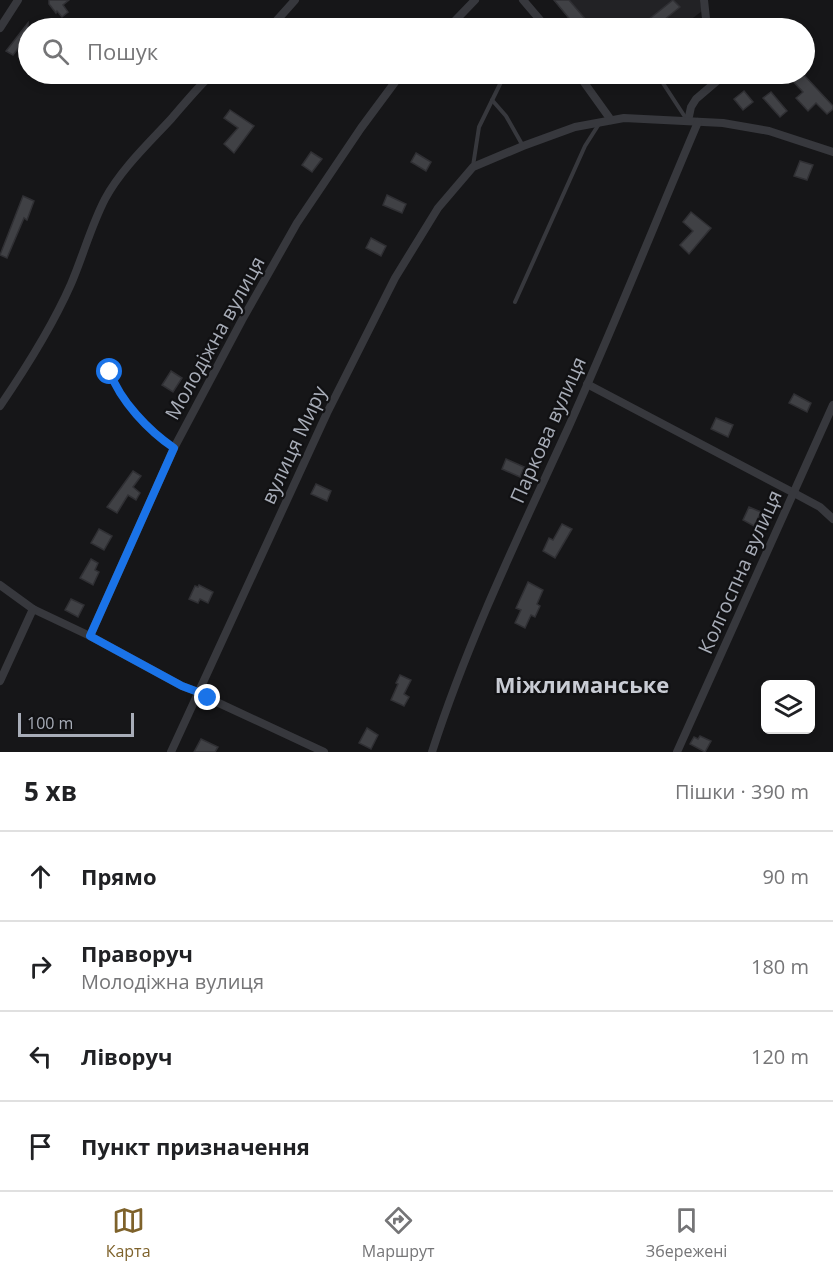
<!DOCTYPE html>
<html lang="uk">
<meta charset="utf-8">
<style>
body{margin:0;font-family:"Open Sans",sans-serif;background:#f2f2f2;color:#202124}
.controls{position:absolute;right:18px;bottom:18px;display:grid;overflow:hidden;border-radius:9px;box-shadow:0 3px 9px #0003}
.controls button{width:54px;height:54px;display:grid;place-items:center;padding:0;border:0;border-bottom:2px solid #e0e0e0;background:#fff;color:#202124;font:30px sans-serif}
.scale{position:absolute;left:18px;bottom:15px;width:116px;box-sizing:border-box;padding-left:6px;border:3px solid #a8adb8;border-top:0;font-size:16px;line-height:21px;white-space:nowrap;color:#a8adb8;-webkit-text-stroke:4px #111113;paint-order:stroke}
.stop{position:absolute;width:18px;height:18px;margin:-14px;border:4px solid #1a73e8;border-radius:50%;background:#fff}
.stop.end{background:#1a73e8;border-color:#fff;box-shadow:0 2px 6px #0008}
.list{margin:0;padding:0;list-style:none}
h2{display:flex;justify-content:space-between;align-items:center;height:78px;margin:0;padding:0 24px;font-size:26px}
h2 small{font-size:20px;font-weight:400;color:#757577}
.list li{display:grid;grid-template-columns:39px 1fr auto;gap:18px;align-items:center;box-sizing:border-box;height:90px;padding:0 24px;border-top:2px solid #e0e0e0}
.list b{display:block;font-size:22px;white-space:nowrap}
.list p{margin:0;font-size:20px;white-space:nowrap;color:#757577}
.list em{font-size:20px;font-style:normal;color:#757577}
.icon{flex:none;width:33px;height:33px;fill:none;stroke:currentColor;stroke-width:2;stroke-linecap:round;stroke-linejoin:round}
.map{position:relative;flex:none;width:833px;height:752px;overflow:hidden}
.search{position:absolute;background:#fff;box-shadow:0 3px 9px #0003;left:18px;right:18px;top:18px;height:66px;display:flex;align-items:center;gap:15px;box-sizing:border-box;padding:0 21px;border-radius:33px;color:#757577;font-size:22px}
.sheet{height:438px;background:#fff}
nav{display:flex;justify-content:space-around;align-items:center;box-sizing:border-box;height:84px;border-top:2px solid #e0e0e0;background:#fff;font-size:16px;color:#757577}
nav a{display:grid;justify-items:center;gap:3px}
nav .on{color:#7e622b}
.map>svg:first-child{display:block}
.built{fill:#222225}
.building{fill:#404145;stroke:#303034;stroke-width:1.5}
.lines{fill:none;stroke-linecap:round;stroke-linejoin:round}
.service{stroke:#37383d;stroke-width:4}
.minor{stroke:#37383d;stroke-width:8}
.route{stroke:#1a73e8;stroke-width:8}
.labels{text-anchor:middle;stroke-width:4.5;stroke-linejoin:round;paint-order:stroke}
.street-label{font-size:20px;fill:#a8adb8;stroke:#111113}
.quarter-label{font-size:22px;font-weight:bold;fill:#c9ccd4;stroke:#111113}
</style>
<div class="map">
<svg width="833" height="752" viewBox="0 0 833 752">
<rect width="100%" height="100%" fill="#161618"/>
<polygon class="built" points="553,0 700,0 702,11 680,28 577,28"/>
<g class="building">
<polygon points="49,0 69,0 63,5 68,12 62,17 57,11 56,13 49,4"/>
<polygon points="554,0 569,0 593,28 577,28"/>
<polygon points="673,0 680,7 654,28 638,28"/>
<polygon points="28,23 28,35 25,40 28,42 23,48 20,46 13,55 6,51"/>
<polygon points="786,74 803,74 833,106 833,109 827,114 816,103 808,111 796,98 803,92"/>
<polygon points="744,91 753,102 743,110 734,99"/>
<polygon points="771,92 787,111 780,117 763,98"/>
<polygon points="230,110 254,126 234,153 224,144 238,128 224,118"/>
<polygon points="311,152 322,159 312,172 302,165"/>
<polygon points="416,153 431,162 426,171 411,162"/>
<polygon points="800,161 813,165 807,180 794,176"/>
<polygon points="387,195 406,204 402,213 383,205"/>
<polygon points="23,196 34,201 27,220 24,218 7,258 0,255"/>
<polygon points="691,212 711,228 689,254 680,245 693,231 683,222"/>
<polygon points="371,238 386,246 381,256 366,248"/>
<polygon points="171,371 182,378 173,392 162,385"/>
<polygon points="794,394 811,403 807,412 789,403"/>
<polygon points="716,418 733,425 728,437 711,429"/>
<polygon points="506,459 524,467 520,477 502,469"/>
<polygon points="133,471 141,476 133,487 140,493 136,500 128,495 117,513 107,507"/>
<polygon points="316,484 331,491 327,501 311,494"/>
<polygon points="749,507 761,512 754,526 743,520"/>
<polygon points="562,524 572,529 555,558 543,551 549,538 553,540"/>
<polygon points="99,529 112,536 104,550 91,543"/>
<polygon points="91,559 98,563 95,570 99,572 93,585 80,578"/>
<polygon points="528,582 543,590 537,604 540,606 535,617 531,615 525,628 515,623 521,610 516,608"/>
<polygon points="199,585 213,592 208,603 200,599 198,603 189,599 195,586 198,587"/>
<polygon points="71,599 84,605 78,617 65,610"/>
<polygon points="400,675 411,680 404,694 409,697 404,706 391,700 398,684 396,683"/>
<polygon points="367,728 378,735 371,749 359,743"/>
<polygon points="700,736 711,741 705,752 690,744 694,737 698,739"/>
<polygon points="201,739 218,747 215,752 194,752"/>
</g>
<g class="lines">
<g class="service">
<polyline points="657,74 687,120"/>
<polyline points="718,80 725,74"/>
<polyline points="492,100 506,116 523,146"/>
<polyline points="473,166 479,127 504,76"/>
<polyline points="515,302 585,146 599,124"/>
<path d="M110,372C119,401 148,431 173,447"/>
</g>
<g class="minor">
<polyline points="523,0 547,28"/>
<polyline points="704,0 707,28"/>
<polyline points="0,28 18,0"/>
<polyline points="270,28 295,0"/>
<polyline points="448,28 475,0"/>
<polyline points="578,74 611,120"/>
<polyline points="688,121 691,107 696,99 717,81 716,74"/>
<polyline points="587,384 794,493 820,507 833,519"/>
<path d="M0,406C26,368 52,327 71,284C83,256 91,226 105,199C121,169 150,142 172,118C185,103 198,87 212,74"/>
<polyline points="0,585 33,609 90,636 182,686 198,692 208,698 324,752"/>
<polyline points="90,636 174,448 242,320 297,223 361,128 401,74"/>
<polyline points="0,681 33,609"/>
<polyline points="171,752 327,413 395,278 438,208 473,167 523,146 575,127 624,118 723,123 769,131 833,152"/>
<path d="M432,752C468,640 520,533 569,426C614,326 655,223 698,122"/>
<polyline points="677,752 833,405"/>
</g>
</g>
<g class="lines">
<path class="route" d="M110,372C120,401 149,431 174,448L90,636L182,686L198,692L208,698"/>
</g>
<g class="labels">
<g class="street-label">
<text transform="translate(215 338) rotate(-61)" y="7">Молодіжна вулиця</text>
<text transform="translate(548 430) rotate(-66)" y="7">Паркова вулиця</text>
<text transform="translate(294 445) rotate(-65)" y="7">вулиця Миру</text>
<text transform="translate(740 572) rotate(-66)" y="7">Колгоспна вулиця</text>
</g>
<g class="quarter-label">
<text x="582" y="693">Міжлиманське</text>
</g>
</g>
</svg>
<div class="controls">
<button><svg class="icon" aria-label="layers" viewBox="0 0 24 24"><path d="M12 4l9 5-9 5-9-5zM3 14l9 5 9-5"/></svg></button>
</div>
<div class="scale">100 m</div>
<div class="stop" style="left:110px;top:372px"></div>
<div class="stop end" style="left:208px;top:698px"></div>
<div class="search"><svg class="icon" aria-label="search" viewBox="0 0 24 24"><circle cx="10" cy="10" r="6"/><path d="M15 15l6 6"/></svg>Пошук</div>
</div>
<section class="sheet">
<h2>5 хв<small>Пішки · 390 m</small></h2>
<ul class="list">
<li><svg class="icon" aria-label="ahead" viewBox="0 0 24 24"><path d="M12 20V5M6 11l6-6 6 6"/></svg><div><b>Прямо</b></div><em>90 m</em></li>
<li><svg class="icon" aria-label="right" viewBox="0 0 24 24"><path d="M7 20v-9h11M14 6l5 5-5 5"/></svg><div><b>Праворуч</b><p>Молодіжна вулиця</p></div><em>180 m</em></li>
<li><svg class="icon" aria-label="left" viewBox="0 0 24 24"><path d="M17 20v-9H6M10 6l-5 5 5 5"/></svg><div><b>Ліворуч</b></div><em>120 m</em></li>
<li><svg class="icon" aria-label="arrive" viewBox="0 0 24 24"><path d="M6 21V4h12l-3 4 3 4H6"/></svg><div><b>Пункт призначення</b></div></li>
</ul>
</section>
<nav>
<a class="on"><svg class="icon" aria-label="map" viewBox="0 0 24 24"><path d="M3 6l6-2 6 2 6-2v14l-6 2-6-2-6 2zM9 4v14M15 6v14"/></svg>Карта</a>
<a><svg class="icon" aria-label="directions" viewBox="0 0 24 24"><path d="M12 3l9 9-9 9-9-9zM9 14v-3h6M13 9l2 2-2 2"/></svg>Маршрут</a>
<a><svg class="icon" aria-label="saved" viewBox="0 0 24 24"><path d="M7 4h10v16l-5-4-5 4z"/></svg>Збережені</a>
</nav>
